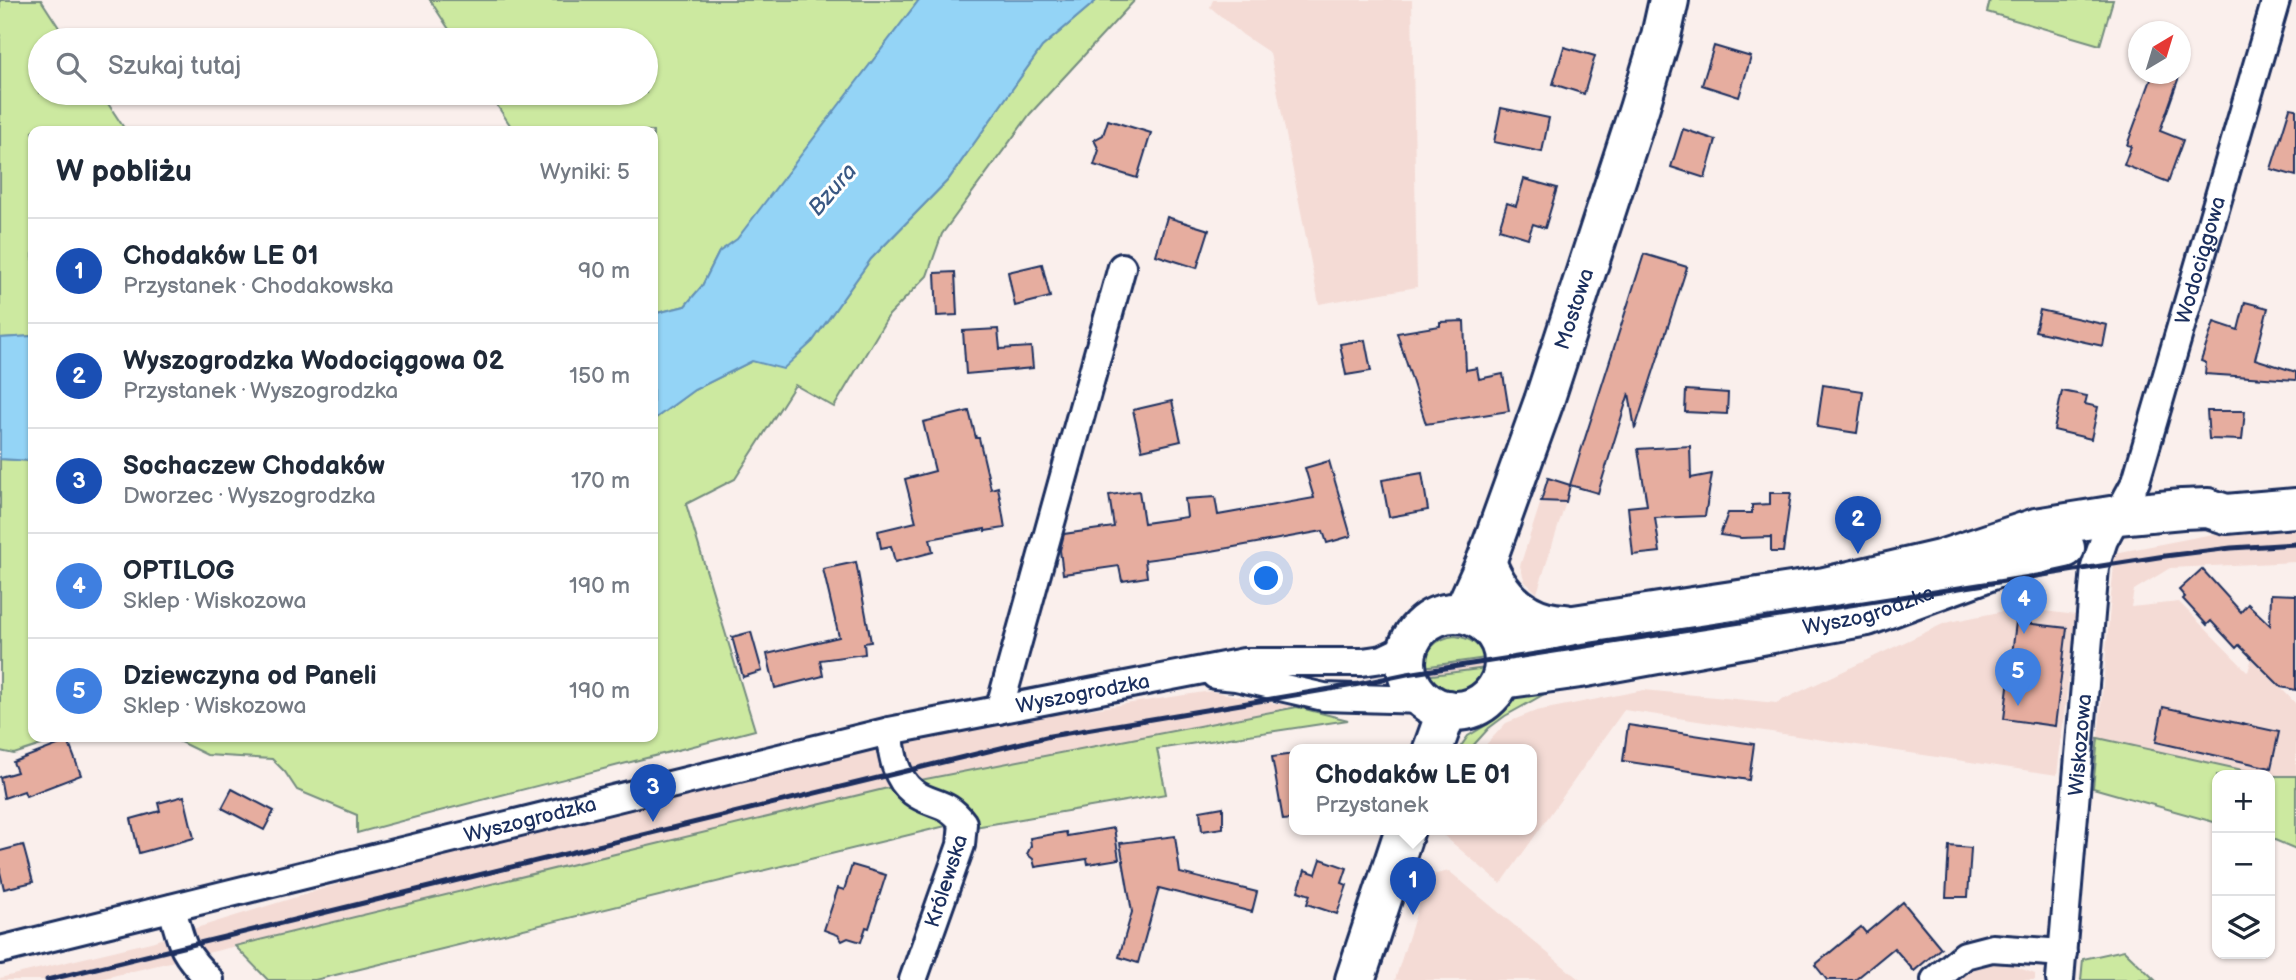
<!DOCTYPE html>
<html lang="pl">
<meta charset="utf-8">
<style>
body{margin:0;font-family:"Balsamiq Sans",sans-serif;background:#f6f6f7;color:#1f2937}
.controls{position:absolute;right:21px;bottom:21px;display:grid;overflow:hidden;border-radius:14px;box-shadow:0 2px 5px #0004}
.controls button{width:63px;height:63px;display:grid;place-items:center;padding:0;border:0;border-bottom:2px solid #e0e1e3;background:#fff;color:#1f2937;font:35px sans-serif}
.compass{position:absolute;left:2128px;top:21px;width:63px;height:63px;border-radius:50%;background:#fff;box-shadow:0 2px 5px #0004;rotate:38deg}
.you{position:absolute;left:1267px;top:579px;width:24px;height:24px;margin:-18px;border:5px solid #fff;border-radius:50%;background:#1a73e8;box-shadow:0 0 0 10px #1a73e833}
.badge{display:grid;place-items:center;width:46px;height:46px;border-radius:50%;background:#1f6fb2;color:#fff;font-size:23px;font-weight:700}
.pin{position:absolute;translate:-50% -58px;filter:drop-shadow(0 2px 4px #0008)}
.pin::after{content:'';position:absolute;top:37px;width:24px;height:21px;background:inherit;clip-path:polygon(0 0,100% 0,50% 100%)}
.popup{position:absolute;left:1289px;top:744px;width:248px;height:91px;box-sizing:border-box;display:grid;place-content:center;border-radius:14px;background:#fff;filter:drop-shadow(0 2px 5px #0005);font-size:23px;white-space:nowrap;color:#747a83}
.popup b{font-size:26px;color:#1f2937}
.popup::after{content:'';position:absolute;left:50%;top:100%;margin-left:-14px;border:14px solid transparent;border-top-color:#fff}
.list{margin:0;padding:0;list-style:none}
h2{display:flex;justify-content:space-between;align-items:center;height:91px;margin:0;padding:0 28px;font-size:30px}
h2 small{font-size:23px;font-weight:400;color:#747a83}
.list li{display:grid;grid-template-columns:46px 1fr auto;gap:21px;align-items:center;box-sizing:border-box;height:105px;padding:0 28px;border-top:2px solid #e0e1e3}
.list b{display:block;font-size:26px;white-space:nowrap}
.list p{margin:0;font-size:23px;white-space:nowrap;color:#747a83}
.list em{font-size:23px;font-style:normal;color:#747a83}
.icon{flex:none;width:38px;height:38px;fill:none;stroke:currentColor;stroke-width:2;stroke-linecap:round;stroke-linejoin:round}
.map{position:relative;flex:none;width:2296px;height:980px;overflow:hidden}
.search{position:absolute;background:#fff;box-shadow:0 2px 5px #0004;left:28px;top:28px;width:630px;height:77px;display:flex;align-items:center;gap:18px;box-sizing:border-box;padding:0 24px;border-radius:38px;color:#747a83;font-size:26px}
.panel{position:absolute;background:#fff;box-shadow:0 2px 5px #0004;left:28px;top:126px;width:630px;height:616px;border-radius:14px}
.map>svg:first-child{display:block}
.built{fill:#f4dbd5}
.green{fill:#cce9a0;stroke:#748c7f;stroke-width:2}
.water{fill:#94d4f6;stroke:#6492b9;stroke-width:2}
.building{fill:#e6ad9f;stroke:#1b2f5e;stroke-width:2}
.lines{fill:none;stroke-linecap:round;stroke-linejoin:round}
.street-casing{stroke:#1b2f5e;stroke-width:32}
.secondary-casing{stroke:#1b2f5e;stroke-width:44}
.street{stroke:#fff;stroke-width:26}
.secondary{stroke:#fff;stroke-width:38}
.rail{stroke:#1b2f5e;stroke-width:5}
.labels{text-anchor:middle;stroke-width:6;stroke-linejoin:round;paint-order:stroke}
.street-label{font-size:21px;fill:#1b2f5e;stroke:#fff}
.water-label{font-size:23px;font-style:italic;fill:#395884;stroke:#fff}
</style>
<div class="map">
<svg width="2296" height="980" viewBox="0 0 2296 980">
<rect width="100%" height="100%" fill="#faefec"/>
<filter id="ink" filterUnits="userSpaceOnUse"><feTurbulence type="fractalNoise" baseFrequency=".0143" numOctaves="2"/><feDisplacementMap in="SourceGraphic" scale="14" xChannelSelector="R" yChannelSelector="G"/><feConvolveMatrix kernelMatrix="1 2 1 2 8 2 1 2 1" color-interpolation-filters="sRGB"/></filter>
<g filter="url(#ink)">
<g class="built">
<polygon points="1213,0 1412,0 1417,287 1319,304 1270,53 1243,35 1210,7"/>
<polygon points="1541,501 1566,502 1537,593 1525,582 1520,566"/>
<polygon points="2296,528 2296,562 2170,568 2134,590 2131,607 2179,602 2248,672 2252,658 2262,668 2296,704 2296,776 2270,776 2098,738 2115,553 2233,530"/>
<polygon points="2019,608 2076,615 2057,775 1624,710 1501,884 1443,835 1445,829 1532,829 1532,749 1482,749 1506,723 1536,711 1644,690 1776,703 1945,623"/>
<polygon points="1486,658 1487,668 1424,676 1423,667"/>
<polygon points="1211,691 1297,707 921,780 96,980 0,980 0,978 151,942 400,865 855,750 1026,719"/>
<polygon points="1449,871 1580,980 1395,980 1428,876"/>
<polygon points="2004,962 2035,974 2035,980 1955,980 1973,965"/>
</g>
<g class="green">
<polygon points="0,0 41,0 67,40 40,40 40,93 101,93 126,131 33,131 33,336 0,338"/>
<polygon points="430,0 919,0 737,240 719,252 702,286 685,306 653,314 653,131 514,131 489,93 646,93 646,40 456,40"/>
<path d="M1097,0H1135L1030,114L942,234L927,276L889,315L834,407L795,385L735,479L686,504L755,730C622,765 489,797 357,833V815L297,790L285,772L272,759L207,755L170,737H653V420L694,390L752,361L812,342L871,259L948,180L1042,47Z"/>
<polygon points="1990,0 2113,0 2100,45 1987,12"/>
<polygon points="0,459 33,461 33,737 66,737 14,754 0,751"/>
<path d="M1455,636C1470,638 1479,644 1486,658L1423,667C1426,649 1436,638 1455,636Z"/>
<path d="M1487,668C1482,706 1440,711 1424,676Z"/>
<polygon points="1573,678 1505,716 1489,728 1470,749 1459,749 1468,736 1488,724 1522,691"/>
<polygon points="1297,707 1348,720 1157,749 1166,794 969,828 910,782"/>
<polygon points="2098,738 2265,775 2217,775 2217,823 2093,788"/>
<polygon points="2270,776 2296,776 2296,849 2270,838"/>
<path d="M892,787C901,809 933,815 954,824L315,980H268L235,946Z"/>
<polygon points="2124,950 2155,980 2081,980 2083,959"/>
</g>
<g class="water">
<polygon points="919,0 1097,0 1042,47 948,180 871,259 812,342 783,369 752,361 694,390 653,420 653,314 685,306 702,286 719,252 737,239"/>
<polygon points="33,336 33,461 0,459 0,338"/>
</g>
<g class="building">
<polygon points="1714,46 1751,57 1739,97 1702,85"/>
<polygon points="1564,47 1595,56 1584,94 1553,84"/>
<polygon points="2153,74 2180,74 2160,131 2183,140 2168,182 2124,165 2131,146 2127,145"/>
<polygon points="1501,108 1549,118 1542,152 1494,142"/>
<polygon points="2290,108 2296,109 2296,176 2271,169"/>
<polygon points="1108,120 1151,133 1137,178 1094,165 1099,150 1094,140 1103,135"/>
<polygon points="1683,129 1716,140 1705,178 1671,167"/>
<polygon points="1524,179 1557,188 1545,228 1533,224 1528,238 1499,229 1507,203 1516,206"/>
<polygon points="1167,217 1209,230 1197,268 1156,255"/>
<polygon points="1644,254 1687,267 1635,429 1629,393 1598,493 1570,485"/>
<polygon points="1042,264 1050,297 1015,306 1008,272"/>
<polygon points="955,272 957,315 937,316 935,273"/>
<polygon points="2245,302 2268,308 2255,359 2296,372 2296,380 2205,374 2206,363 2201,361 2214,322 2238,330"/>
<polygon points="2040,310 2107,325 2103,346 2035,331"/>
<polygon points="1464,321 1466,370 1477,368 1479,379 1503,374 1509,411 1426,424 1397,333 1440,326 1440,322"/>
<polygon points="998,329 1000,349 1031,347 1033,368 966,374 963,331"/>
<polygon points="1365,340 1371,371 1346,375 1340,344"/>
<polygon points="1823,385 1863,391 1857,433 1817,427"/>
<polygon points="1686,390 1728,393 1727,414 1685,412"/>
<polygon points="2062,391 2087,396 2085,404 2098,407 2091,439 2054,430"/>
<polygon points="1172,401 1181,441 1142,450 1133,410"/>
<polygon points="969,411 976,438 979,438 991,489 998,487 1005,528 985,531 985,529 930,539 933,552 895,562 891,546 881,548 878,531 916,522 905,479 935,471 923,422"/>
<polygon points="2207,411 2245,411 2242,440 2209,439"/>
<polygon points="1690,446 1691,478 1712,474 1705,516 1655,518 1660,552 1633,555 1628,507 1647,505 1638,449"/>
<polygon points="1329,461 1351,536 1327,543 1323,531 1206,552 1145,560 1147,577 1122,581 1119,566 1063,574 1060,550 1064,534 1114,527 1109,495 1139,491 1144,523 1187,517 1185,499 1215,497 1218,515 1314,498 1305,468"/>
<polygon points="1422,473 1428,510 1389,517 1382,480"/>
<polygon points="1548,478 1570,485 1566,502 1541,501"/>
<polygon points="1770,493 1791,493 1783,552 1771,552 1771,537 1741,538 1720,535 1728,513 1752,513 1752,505 1770,504"/>
<polygon points="856,562 871,642 864,643 865,654 820,660 823,676 775,688 767,654 839,637 823,569"/>
<polygon points="2202,569 2241,612 2248,604 2270,625 2271,594 2296,595 2296,690 2281,687 2239,645 2236,648 2211,621 2207,625 2183,599 2185,597 2179,590"/>
<polygon points="2016,622 2067,628 2055,726 2004,719"/>
<polygon points="751,632 762,671 743,677 732,637"/>
<polygon points="2163,707 2279,732 2271,768 2156,742"/>
<polygon points="1628,725 1754,744 1749,780 1623,761"/>
<polygon points="68,741 81,775 26,796 24,791 4,798 0,777 17,772 13,762"/>
<polygon points="1294,754 1294,819 1283,820 1272,757"/>
<polygon points="232,789 274,811 264,830 222,808"/>
<polygon points="184,796 194,838 139,853 131,819 160,811 158,803"/>
<polygon points="1223,807 1223,828 1202,831 1200,811"/>
<polygon points="1114,828 1119,859 1088,864 1087,859 1035,867 1033,859 1027,854 1031,846 1030,838 1066,832 1067,836"/>
<polygon points="1175,836 1180,873 1257,892 1252,912 1159,888 1138,963 1119,957 1132,912 1120,843"/>
<polygon points="23,845 33,882 4,889 0,872 0,851"/>
<polygon points="1949,846 1971,848 1968,897 1946,897"/>
<polygon points="1321,859 1347,868 1342,883 1347,885 1337,914 1307,904 1310,895 1298,891 1305,870 1316,874"/>
<polygon points="852,865 886,875 869,928 866,927 861,942 848,938 842,941 838,935 824,930 838,888 844,890"/>
<polygon points="1903,902 1941,948 1914,971 1894,948 1855,980 1827,980 1815,965 1861,927 1866,933"/>
</g>
<g class="lines">
<defs>
<g id="street">
<polyline points="1215,675 1236,677 1324,697 1423,700"/>
<polyline points="999,710 1122,267"/>
<path d="M889,731C892,752 894,777 913,792C931,806 947,800 963,823L961,845L913,980"/>
<path d="M172,908C182,946 182,952 210,980"/>
<path id="s1" d="M0,950L889,731L1244,662H1362L1383,659L1408,647"/>
<polyline points="1935,980 1965,955 1992,948 2063,953"/>
<path id="s2" d="M2060,980L2095,567L2104,540L2136,481L2276,0"/>
</g>
<g id="secondary">
<path d="M1486,562C1500,598 1525,623 1565,624"/>
<circle cx="1455" cy="662" r="49"/>
<path id="s3" d="M1463,613L1486,562L1544,401L1639,109L1661,36L1669,0"/>
<polyline points="1500,640 1574,625 1825,587 1940,560 2036,528 2117,515 2182,509 2208,508 2226,514 2296,508"/>
<path id="s4" d="M1502,679L1580,668L1867,616L1989,571L2042,553L2065,548"/>
<polyline points="1433,749 1447,710"/>
<polyline points="1355,980 1405,829"/>
</g>
</defs>
<use href="#street" class="street-casing"/>
<use href="#secondary" class="secondary-casing"/>
<use href="#street" class="street"/>
<use href="#secondary" class="secondary"/>
<polyline class="rail" points="47,980 1050,736 1354,685 1407,674 2165,556 2231,548 2296,544"/>
</g>
</g>
<g class="labels">
<g class="street-label">
<text dy="7" stroke="none"><textPath href="#s2" startOffset="740">Wodociągowa</textPath></text>
<text dy="7" stroke="none"><textPath href="#s3" startOffset="324">Mostowa</textPath></text>
<text dy="7" stroke="none"><textPath href="#s4" startOffset="373">Wyszogrodzka</textPath></text>
<text dy="7" stroke="none"><textPath href="#s1" startOffset="1113">Wyszogrodzka</textPath></text>
<text dy="7" stroke="none"><textPath href="#s2" startOffset="236">Wiskozowa</textPath></text>
<text dy="7" stroke="none"><textPath href="#s1" startOffset="546">Wyszogrodzka</textPath></text>
<text transform="translate(946 881) rotate(-72)" y="7">Królewska</text>
</g>
<g class="water-label">
<text transform="translate(832 189) rotate(-49)" y="8">Bzura</text>
</g>
</g>
</svg>
<div class="controls">
<button>+</button>
<button>−</button>
<button><svg class="icon" aria-label="layers" viewBox="0 0 24 24"><path d="M12 4l9 5-9 5-9-5zM3 14l9 5 9-5"/></svg></button>
</div>
<svg class="compass" viewBox="-18 -18 36 36"><path d="M0-13l5 13h-10z" fill="#e53935"/><path d="M0 13l5-13h-10z" fill="#747a83"/></svg>
<div class="you"></div>
<div class="pin badge" style="left:1413px;top:915px;background:#1a4fb4">1</div>
<div class="popup"><b>Chodaków LE 01</b>Przystanek</div>
<div class="pin badge" style="left:1858px;top:554px;background:#1a4fb4">2</div>
<div class="pin badge" style="left:653px;top:822px;background:#1a4fb4">3</div>
<div class="pin badge" style="left:2024px;top:634px;background:#3f7fe0">4</div>
<div class="pin badge" style="left:2018px;top:706px;background:#3f7fe0">5</div>
<div class="search"><svg class="icon" aria-label="search" viewBox="0 0 24 24"><circle cx="10" cy="10" r="6"/><path d="M15 15l6 6"/></svg>Szukaj tutaj</div>
<section class="panel">
<h2>W pobliżu<small>Wyniki: 5</small></h2>
<ul class="list">
<li><span class="badge" style="background:#1a4fb4">1</span><div><b>Chodaków LE 01</b><p>Przystanek · Chodakowska</p></div><em>90 m</em></li>
<li><span class="badge" style="background:#1a4fb4">2</span><div><b>Wyszogrodzka Wodociągowa 02</b><p>Przystanek · Wyszogrodzka</p></div><em>150 m</em></li>
<li><span class="badge" style="background:#1a4fb4">3</span><div><b>Sochaczew Chodaków</b><p>Dworzec · Wyszogrodzka</p></div><em>170 m</em></li>
<li><span class="badge" style="background:#3f7fe0">4</span><div><b>OPTILOG</b><p>Sklep · Wiskozowa</p></div><em>190 m</em></li>
<li><span class="badge" style="background:#3f7fe0">5</span><div><b>Dziewczyna od Paneli</b><p>Sklep · Wiskozowa</p></div><em>190 m</em></li>
</ul>
</section>
</div>
